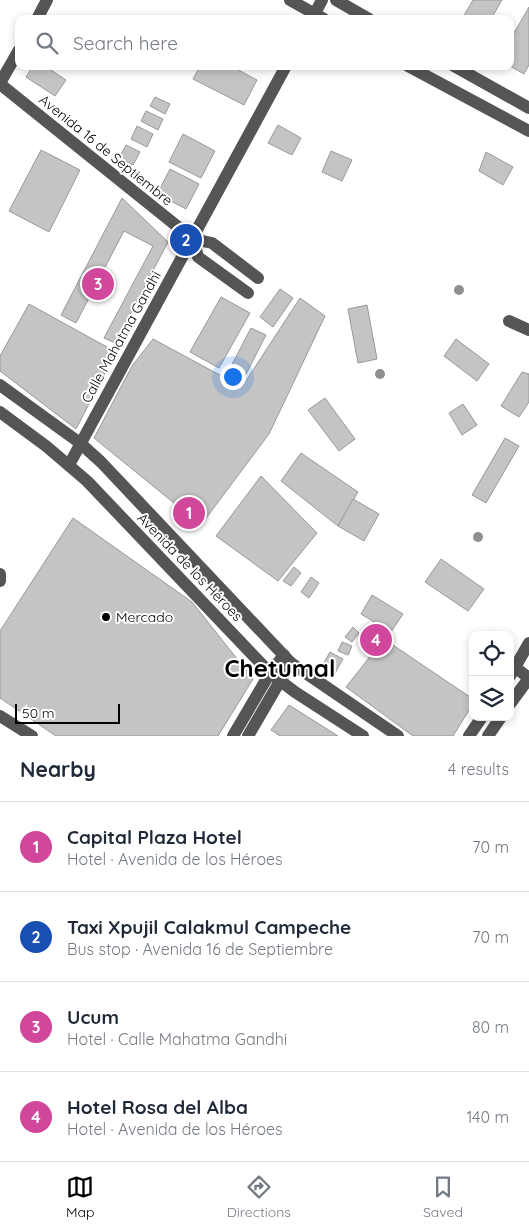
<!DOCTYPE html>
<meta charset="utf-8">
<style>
body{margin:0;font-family:Quicksand,sans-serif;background:#f6f6f7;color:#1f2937}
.controls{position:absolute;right:15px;bottom:15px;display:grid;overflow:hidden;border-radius:10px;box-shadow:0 2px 8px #0003}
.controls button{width:45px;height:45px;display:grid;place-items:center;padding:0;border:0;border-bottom:1px solid #e0e1e3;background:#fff;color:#1f2937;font:25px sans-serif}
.scale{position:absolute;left:15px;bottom:12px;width:105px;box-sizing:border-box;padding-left:5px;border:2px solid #000;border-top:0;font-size:14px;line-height:18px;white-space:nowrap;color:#000;-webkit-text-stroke:4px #fff;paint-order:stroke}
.you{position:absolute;left:232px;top:376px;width:18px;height:18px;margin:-12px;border:4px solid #fff;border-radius:50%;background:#1a73e8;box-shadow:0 0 0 8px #1a73e833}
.badge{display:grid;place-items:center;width:32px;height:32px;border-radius:50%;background:#000;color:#fff;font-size:16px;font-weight:700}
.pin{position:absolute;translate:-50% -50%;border:2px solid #fff;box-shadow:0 1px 5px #0006}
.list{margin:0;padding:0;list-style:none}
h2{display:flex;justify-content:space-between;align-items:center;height:65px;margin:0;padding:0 20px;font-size:21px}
h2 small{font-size:16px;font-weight:400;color:#747a83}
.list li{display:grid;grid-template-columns:32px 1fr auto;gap:15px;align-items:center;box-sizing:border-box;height:90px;padding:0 20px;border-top:1px solid #e0e1e3}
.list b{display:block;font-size:19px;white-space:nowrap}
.list p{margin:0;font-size:16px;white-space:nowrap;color:#747a83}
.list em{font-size:16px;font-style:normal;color:#747a83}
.icon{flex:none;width:28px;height:28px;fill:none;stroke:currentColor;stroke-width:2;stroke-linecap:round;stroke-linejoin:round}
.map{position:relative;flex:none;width:529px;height:736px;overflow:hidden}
.search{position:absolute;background:#fff;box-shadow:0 2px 8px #0003;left:15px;right:15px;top:15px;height:55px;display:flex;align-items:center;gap:12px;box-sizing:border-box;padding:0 18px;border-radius:10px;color:#747a83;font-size:19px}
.sheet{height:425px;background:#fff}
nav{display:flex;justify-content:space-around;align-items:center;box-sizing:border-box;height:70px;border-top:1px solid #e0e1e3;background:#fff;font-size:14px;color:#747a83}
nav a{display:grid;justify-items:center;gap:2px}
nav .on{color:#000}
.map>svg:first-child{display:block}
.building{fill:#c4c4c4;stroke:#999}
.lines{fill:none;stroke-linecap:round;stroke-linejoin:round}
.minor{stroke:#555;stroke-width:12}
.tree{fill:#8f8f8f}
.poi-dot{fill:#000;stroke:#fff;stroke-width:2}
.labels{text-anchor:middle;stroke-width:4;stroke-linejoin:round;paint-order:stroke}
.street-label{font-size:14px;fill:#000;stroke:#fff}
.poi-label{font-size:14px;fill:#000;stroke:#fff;text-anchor:start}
.town-label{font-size:24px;font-weight:bold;fill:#000;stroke:#fff}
</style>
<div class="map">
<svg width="529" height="736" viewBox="0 0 529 736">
<rect width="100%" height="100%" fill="#fff"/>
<g class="building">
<polygon points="473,0 502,0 491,19 462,19"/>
<polygon points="529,7 529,65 524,74 510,66 510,40"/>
<polygon points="33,66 45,66 66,80 55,96 26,77"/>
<polygon points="200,66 231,66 257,80 244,105 193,79"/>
<polygon points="155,97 170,104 165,114 150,106"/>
<polygon points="146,111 163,119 158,130 141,121"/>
<polygon points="278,125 301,138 292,155 268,143"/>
<polygon points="137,126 153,134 147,147 131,139"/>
<polygon points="183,134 215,151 201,178 169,162"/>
<polygon points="126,145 140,152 133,165 119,158"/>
<polygon points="41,150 80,170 49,232 9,211"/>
<polygon points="331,151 352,160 342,181 322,172"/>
<polygon points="486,152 513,167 503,185 479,171"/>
<polygon points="170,169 199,184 186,209 157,194"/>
<polygon points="122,198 168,242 115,343 104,338 153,246 124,231 76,323 61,315"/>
<polygon points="280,289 293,298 273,327 260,317"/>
<polygon points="221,297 250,313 219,368 190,352"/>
<polygon points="300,298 325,316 269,434 201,525 94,438 132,366 153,339 242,387"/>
<polygon points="29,304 116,352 76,429 0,371 0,356"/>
<polygon points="367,305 377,359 358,363 348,309"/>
<polygon points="251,328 266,335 241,384 226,376"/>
<polygon points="456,339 489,364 477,381 444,356"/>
<polygon points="522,372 529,374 529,402 519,417 501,406"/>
<polygon points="325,398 355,439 339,451 308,410"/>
<polygon points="463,404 477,425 462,435 449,413"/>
<polygon points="505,438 519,446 486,503 472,495"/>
<polygon points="301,453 358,492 338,526 281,481"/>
<polygon points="261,476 317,533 278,581 216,536"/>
<polygon points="353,499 379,514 364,541 338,526"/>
<polygon points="73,518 192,602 253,679 218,736 56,736 0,698 0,631"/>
<polygon points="441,559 484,589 468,611 425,582"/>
<polygon points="294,567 301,573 291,586 283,581"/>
<polygon points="311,577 319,583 309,598 301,592"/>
<polygon points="372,595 403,614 391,632 361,614"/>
<polygon points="353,627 359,633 352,642 345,637"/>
<polygon points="384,639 473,699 473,704 453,736 413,736 346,687"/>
<polygon points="342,642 352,646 348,655 338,651"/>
<polygon points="330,652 343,659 334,675 321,668"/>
<polygon points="289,705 338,736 280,736 271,730"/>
</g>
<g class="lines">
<g class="minor">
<polyline points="290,0 324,19"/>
<polyline points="336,0 369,19"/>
<polyline points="37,19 47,0"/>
<polyline points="312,19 322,0"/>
<polyline points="408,66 529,131"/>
<polyline points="454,66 529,108"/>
<polyline points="0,83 19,50"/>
<polyline points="0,84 193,239 212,243 258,278"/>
<polyline points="193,239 198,257 248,293"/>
<polyline points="509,321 529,330"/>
<polyline points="0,385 80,443 101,462 291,663 398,736"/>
<polyline points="0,412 46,446 87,481 270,673 295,692 363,736"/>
<polyline points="69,465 286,66"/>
<polyline points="0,574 0,581"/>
<polyline points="510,676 529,643"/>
<polyline points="510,704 529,678 516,668"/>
<polyline points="0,716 32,736"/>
<polyline points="233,736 270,673 284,655"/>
<polyline points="248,736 280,681 291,663"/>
<polyline points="469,736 482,717"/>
<polyline points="488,736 501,717"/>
</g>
</g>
<g class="tree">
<circle cx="459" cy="290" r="5"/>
<circle cx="380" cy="374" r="5"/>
<circle cx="478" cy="537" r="5"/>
</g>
<circle class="poi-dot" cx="106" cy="617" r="5"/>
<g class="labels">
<g class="street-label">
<text transform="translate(106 150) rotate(39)" y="5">Avenida 16 de Septiembre</text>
<text transform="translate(121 337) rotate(-61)" y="5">Calle Mahatma Gandhi</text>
<text transform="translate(190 567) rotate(46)" y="5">Avenida de los Héroes</text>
</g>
<g class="poi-label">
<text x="116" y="622">Mercado</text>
</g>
<g class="town-label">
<text x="280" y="677">Chetumal</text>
</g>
</g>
</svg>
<div class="controls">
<button><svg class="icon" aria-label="locate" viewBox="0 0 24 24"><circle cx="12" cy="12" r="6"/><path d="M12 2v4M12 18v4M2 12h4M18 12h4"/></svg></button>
<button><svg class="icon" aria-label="layers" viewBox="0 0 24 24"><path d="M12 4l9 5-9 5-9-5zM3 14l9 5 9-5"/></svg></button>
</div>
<div class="scale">50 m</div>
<div class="you"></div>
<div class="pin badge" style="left:189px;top:513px;background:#d1479c">1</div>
<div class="pin badge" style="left:186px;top:240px;background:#1a4fb4">2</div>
<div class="pin badge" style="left:98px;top:284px;background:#d1479c">3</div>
<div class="pin badge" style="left:376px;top:640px;background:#d1479c">4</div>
<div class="search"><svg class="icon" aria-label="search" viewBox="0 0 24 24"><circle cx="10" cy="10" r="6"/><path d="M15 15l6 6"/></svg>Search here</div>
</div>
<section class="sheet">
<h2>Nearby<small>4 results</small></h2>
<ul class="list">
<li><span class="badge" style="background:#d1479c">1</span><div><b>Capital Plaza Hotel</b><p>Hotel · Avenida de los Héroes</p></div><em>70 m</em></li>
<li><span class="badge" style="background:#1a4fb4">2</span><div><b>Taxi Xpujil Calakmul Campeche</b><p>Bus stop · Avenida 16 de Septiembre</p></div><em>70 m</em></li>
<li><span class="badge" style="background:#d1479c">3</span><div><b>Ucum</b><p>Hotel · Calle Mahatma Gandhi</p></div><em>80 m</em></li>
<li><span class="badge" style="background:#d1479c">4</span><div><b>Hotel Rosa del Alba</b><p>Hotel · Avenida de los Héroes</p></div><em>140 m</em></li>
</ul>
</section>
<nav>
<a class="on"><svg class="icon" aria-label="map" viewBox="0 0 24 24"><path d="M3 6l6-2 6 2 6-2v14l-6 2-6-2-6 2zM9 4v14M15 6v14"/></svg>Map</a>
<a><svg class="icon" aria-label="directions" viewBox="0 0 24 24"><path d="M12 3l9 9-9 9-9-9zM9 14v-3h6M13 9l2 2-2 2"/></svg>Directions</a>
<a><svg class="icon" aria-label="saved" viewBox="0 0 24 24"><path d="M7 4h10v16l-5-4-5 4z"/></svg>Saved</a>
</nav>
